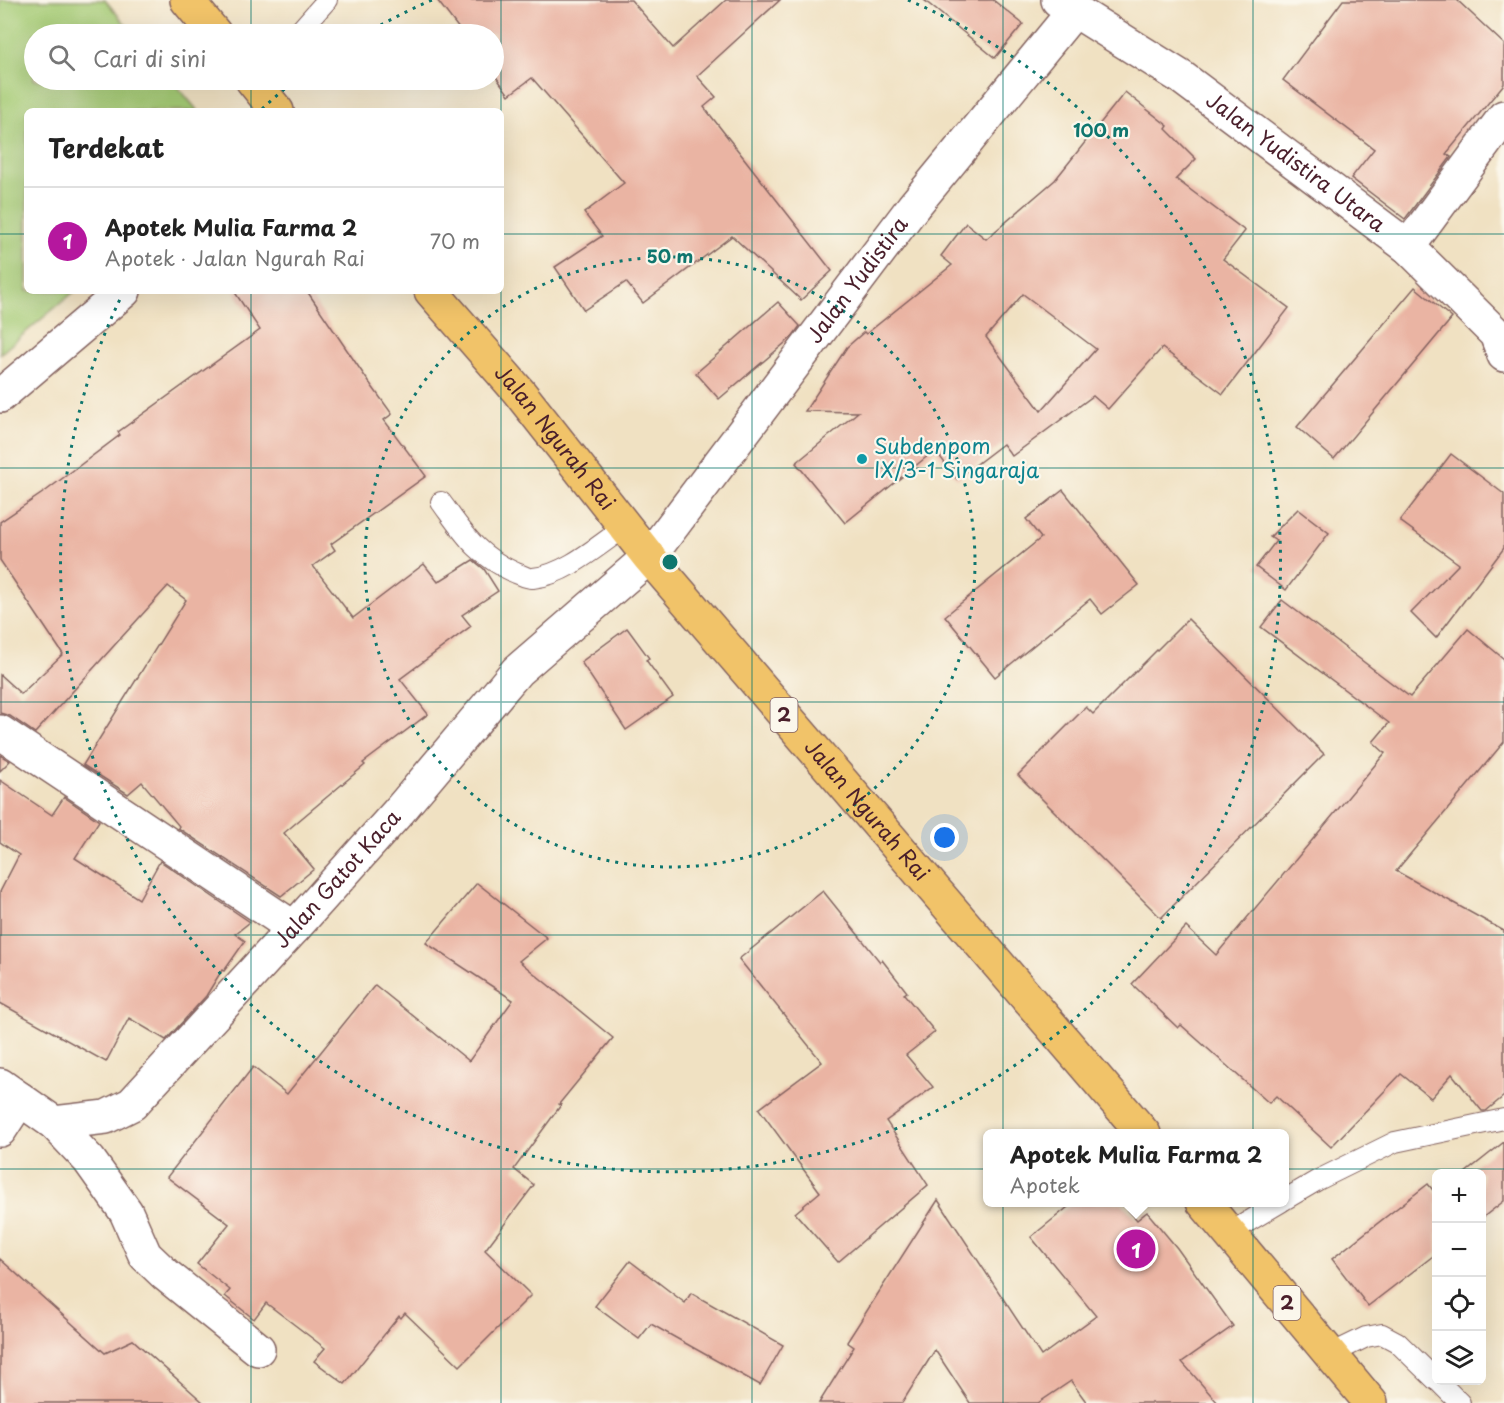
<!DOCTYPE html>
<html lang="id">
<meta charset="utf-8">
<style>
body{margin:0;font-family:"Playpen Sans",sans-serif;background:#f2f2f2;color:#222}
.controls{position:absolute;right:18px;bottom:18px;display:grid;overflow:hidden;border-radius:9px;box-shadow:0 6px 24px #0002}
.controls button{width:54px;height:54px;display:grid;place-items:center;padding:0;border:0;border-bottom:2px solid #e0e0e0;background:#fff;color:#222;font:30px sans-serif}
.you{position:absolute;left:945px;top:838px;width:21px;height:21px;margin:-15px;border:4px solid #fff;border-radius:50%;background:#1a73e8;box-shadow:0 0 0 9px #1a73e833}
.badge{display:grid;place-items:center;width:39px;height:39px;border-radius:50%;background:#b5179e;color:#fff;font-size:20px;font-weight:700}
.pin{position:absolute;translate:-50% -50%;border:3px solid #fff;box-shadow:0 2px 6px #0006}
.popup{position:absolute;left:983px;top:1129px;width:306px;height:78px;box-sizing:border-box;display:grid;place-content:center;border-radius:9px;background:#fff;filter:drop-shadow(0 2px 4px #0005);font-size:20px;white-space:nowrap;color:#767676}
.popup b{font-size:22px;color:#222}
.popup::after{content:'';position:absolute;left:50%;top:100%;margin-left:-12px;border:12px solid transparent;border-top-color:#fff}
.list{margin:0;padding:0;list-style:none}
h2{display:flex;justify-content:space-between;align-items:center;height:78px;margin:0;padding:0 24px;font-size:26px}
h2 small{font-size:20px;font-weight:400;color:#767676}
.list li{display:grid;grid-template-columns:39px 1fr auto;gap:18px;align-items:center;box-sizing:border-box;height:108px;padding:0 24px;border-top:2px solid #e0e0e0}
.list b{display:block;font-size:22px;white-space:nowrap}
.list p{margin:0;font-size:20px;white-space:nowrap;color:#767676}
.list em{font-size:20px;font-style:normal;color:#767676}
.icon{flex:none;width:33px;height:33px;fill:none;stroke:currentColor;stroke-width:2;stroke-linecap:round;stroke-linejoin:round}
.map{position:relative;flex:none;width:1504px;height:1403px;overflow:hidden}
.search{position:absolute;background:#fff;box-shadow:0 6px 24px #0002;left:24px;top:24px;width:480px;height:66px;display:flex;align-items:center;gap:15px;box-sizing:border-box;padding:0 21px;border-radius:33px;color:#767676;font-size:22px}
.panel{position:absolute;background:#fff;box-shadow:0 6px 24px #0002;left:24px;top:108px;width:480px;height:186px;border-radius:9px}
.map>svg:first-child{display:block}
.green{fill:#a5cb75;stroke:#787550;stroke-width:1.5}
.building{fill:#eab4a3;fill-rule:evenodd}
.lines{fill:none;stroke-linecap:round;stroke-linejoin:round}
.service-casing{stroke:#846360;stroke-width:22}
.minor-casing{stroke:#846360;stroke-width:36}
.trunk-casing{stroke:#846360;stroke-width:36}
.service{stroke:#fff;stroke-width:20}
.minor{stroke:#fff;stroke-width:33}
.trunk{stroke:#f1c369;stroke-width:33}
.grid{fill:none;stroke:#0f766e;stroke-width:1.5;stroke-opacity:0.55}
.ring{fill:none;stroke:#0f766e;stroke-width:3;stroke-dasharray:3 6}
.culture-dot{fill:#0f9aa8;stroke:#fbf7ec;stroke-width:2}
.labels{text-anchor:middle;stroke-width:4.5;stroke-linejoin:round;paint-order:stroke}
.shield{fill:#fbf7ec;stroke:#7f6065;stroke-width:1.5}
.shield-label{font-size:20px;font-weight:bold;fill:#4a1f2b}
.street-label{font-size:21px;fill:#4a1f2b;stroke:#fbf7ec}
.culture-label{font-size:21px;fill:#0d838f;stroke:#fbf7ec;text-anchor:start}
.centre{fill:#0f766e;stroke:#fbf7ec;stroke-width:3}
.ring-label{font-size:18px;text-anchor:middle;font-weight:bold;fill:#0f766e;stroke:#fbf7ec;stroke-width:4.5;stroke-linejoin:round;paint-order:stroke}
</style>
<div class="map">
<svg width="1504" height="1403" viewBox="0 0 1504 1403">
<rect width="100%" height="100%" fill="#fbf7ec"/>
<filter id="ink" filterUnits="userSpaceOnUse"><feTurbulence type="fractalNoise" baseFrequency=".0167" numOctaves="2"/><feDisplacementMap in="SourceGraphic" scale="12" xChannelSelector="R" yChannelSelector="G"/><feConvolveMatrix kernelMatrix="1 2 1 2 8 2 1 2 1" color-interpolation-filters="sRGB"/></filter>
<filter id="wash" filterUnits="userSpaceOnUse"><feTurbulence type="fractalNoise" baseFrequency=".008" numOctaves="4" result="noise"/><feDisplacementMap in="SourceGraphic" scale="24" xChannelSelector="R" yChannelSelector="G"/><feGaussianBlur stdDeviation="1.35" result="paint"/><feColorMatrix in="noise" values="0 0 0 0 0 0 0 0 0 0 0 0 0 0 0 0 0 1.4 0 .05"/><feComposite in="paint" operator="in"/></filter>
<g filter="url(#wash)">
<rect width="100%" height="100%" fill="#f0e1c2"/>
<polygon class="green" points="0,0 105,0 134,34 34,34 34,80 172,80 198,111 27,111 27,291 75,291 0,354"/>
<g id="blocks">
<g class="building">
<polygon points="437,0 631,0 673,48 726,0 780,0 697,76 716,97 704,107 832,271 801,300 732,236 643,303 626,282 584,310 555,267 602,236 584,213 624,183 532,78 509,95 494,74 494,34 463,34"/>
<polygon points="924,0 993,0 1023,24 995,58"/>
<polygon points="1343,0 1457,0 1504,44 1504,84 1446,154 1451,157 1405,219 1351,178 1374,149 1283,80"/>
<path d="M1125,92L1168,126L1166,129L1196,159L1176,179L1245,231L1223,259L1289,308L1223,394L1162,348L1108,409L1093,396L1012,456L1003,444L957,479L935,450L845,523L796,463L858,412L805,411L847,347L864,332L866,334L952,265L941,256L966,223L986,239L1055,180ZM1023,294L1096,349L1041,411L986,337Z"/>
<polygon points="1415,287 1452,318 1334,459 1297,427"/>
<polygon points="234,291 307,291 366,378 392,414 384,420 426,476 331,544 335,550 313,566 353,618 424,564 438,582 473,560 484,569 498,591 462,615 471,626 400,679 428,714 363,763 365,765 284,833 314,869 281,896 178,828 179,826 142,782 128,794 83,765 186,600 168,586 35,733 10,716 0,713 0,675 21,694 63,654 0,560 0,522 47,490 120,435 118,432 260,330"/>
<polygon points="778,302 800,326 792,337 719,399 696,373"/>
<polygon points="1451,454 1504,494 1504,548 1436,638 1411,613 1459,564 1400,521"/>
<polygon points="1063,490 1139,585 1102,614 1090,599 995,677 945,616 1041,538 1026,519"/>
<polygon points="1298,509 1329,533 1286,590 1256,567 1276,541 1270,537"/>
<polygon points="1282,600 1410,697 1468,629 1504,659 1504,742 1396,871 1504,931 1504,1096 1486,1111 1482,1111 1452,1074 1431,1098 1401,1074 1331,1147 1276,1096 1269,1103 1181,1025 1178,1028 1132,984 1186,927 1216,955 1385,753 1373,742 1389,723 1261,627"/>
<polygon points="1188,619 1324,754 1161,918 1018,775 1086,707 1093,714"/>
<polygon points="627,628 649,658 646,660 673,697 626,730 581,662"/>
<polygon points="0,755 10,761 0,771"/>
<polygon points="0,780 52,815 64,797 99,821 75,858 139,899 160,861 250,922 235,934 245,941 224,971 222,970 206,996 166,1040 129,1018 106,1062 0,1003 0,892 19,855 0,842"/>
<polygon points="477,883 547,938 519,961 613,1038 559,1104 561,1105 514,1169 534,1185 485,1250 531,1295 460,1366 405,1313 401,1318 399,1316 345,1384 314,1361 325,1348 266,1303 254,1319 225,1296 230,1290 197,1264 229,1224 167,1177 253,1067 287,1094 375,985 469,1061 513,1000 426,943"/>
<polygon points="823,891 880,962 882,960 907,992 904,994 935,1032 906,1055 933,1087 886,1121 928,1185 838,1262 795,1213 820,1192 759,1109 822,1062 739,959"/>
<polygon points="1504,1142 1504,1201 1482,1218 1482,1173 1465,1173"/>
<polygon points="1428,1184 1437,1195 1437,1253 1368,1306 1332,1259"/>
<polygon points="938,1200 1041,1356 1096,1316 1031,1237 1073,1203 1122,1203 1137,1220 1147,1212 1177,1248 1233,1326 1182,1362 1218,1403 1087,1403 1071,1381 1038,1403 970,1403 935,1350 902,1403 819,1403 854,1347 847,1342"/>
<polygon points="0,1259 105,1353 133,1340 204,1403 0,1403"/>
<polygon points="630,1261 685,1303 691,1293 783,1345 760,1385 651,1324 639,1339 595,1306"/>
</g>
</g>
</g>
<g filter="url(#ink)">
<use href="#blocks" fill-opacity="0" stroke="#846360" stroke-width="1.5"/>
<g class="lines">
<defs>
<g id="service">
<polyline points="297,34 327,0"/>
<path d="M441,502C465,535 477,556 516,573C522,575 528,579 533,578C565,575 599,545 625,527"/>
<polyline points="1284,1200 1318,1180 1395,1142 1504,1119"/>
<polyline points="1229,1233 1281,1202"/>
<polyline points="1331,1354 1366,1337 1382,1334 1397,1342 1436,1380"/>
<polyline points="1437,1380 1460,1403"/>
</g>
<g id="minor">
<path id="s1" d="M1058,0L1181,77L1408,247L1496,334L1504,355"/>
<polyline points="1408,247 1504,117"/>
<polyline points="0,396 124,291"/>
<polyline points="0,732 294,928"/>
<polyline points="0,1085 54,1123 89,1160 126,1212 145,1255 166,1275 258,1349"/>
<path id="s2" d="M54,1123L106,1117L132,1104L294,928L399,811L517,671L649,557L913,207L1074,11"/>
<polyline points="0,1130 20,1099"/>
</g>
<g id="trunk">
<polyline points="187,0 215,34"/>
<polyline points="252,80 277,111"/>
<path id="s3" d="M431,291L519,392L649,557L1144,1134"/>
<polyline points="1203,1202 1371,1403"/>
</g>
</defs>
<use href="#service" class="service-casing"/>
<use href="#minor" class="minor-casing"/>
<use href="#trunk" class="trunk-casing"/>
<use href="#service" class="service"/>
<use href="#minor" class="minor"/>
<use href="#trunk" class="trunk"/>
</g>
</g>
<path class="grid" d="M251,0V34M501,0V1403M752,0V1403M1003,0V1403M1253,0V1403M251,80V111M0,234H27M501,234H1504M251,291V1403M0,468H1504M0,702H1504M0,935H1504M0,1169H1504"/>
<g class="ring">
<circle cx="670" cy="562" r="305"/>
<path d="M262 109A610 610 0 0 1 294 81M365 34A610 610 0 0 1 432 0M908 0A610 610 0 1 1 122 295"/>
</g>
<circle class="culture-dot" cx="862" cy="459" r="6"/>
<g class="labels">
<g class="shield">
<rect x="770.5" y="698" width="27" height="34" rx="4.5"/>
<rect x="1273.5" y="1286" width="27" height="34" rx="4.5"/>
</g>
<g class="shield-label">
<text x="784" y="722">2</text>
<text x="1287" y="1310">2</text>
</g>
<g class="street-label">
<text dy="7" stroke="none"><textPath href="#s1" startOffset="288">Jalan Yudistira Utara</textPath></text>
<text dy="7" stroke="none"><textPath href="#s2" startOffset="1182">Jalan Yudistira</textPath></text>
<text dy="7" stroke="none"><textPath href="#s3" startOffset="192">Jalan Ngurah Rai</textPath></text>
<text dy="7" stroke="none"><textPath href="#s3" startOffset="678">Jalan Ngurah Rai</textPath></text>
<text dy="7" stroke="none"><textPath href="#s2" startOffset="386">Jalan Gatot Kaca</textPath></text>
</g>
<g class="culture-label">
<text x="874" y="454">Subdenpom<tspan x="874" dy="24">IX/3-1 Singaraja</tspan></text>
</g>
</g>
<circle cx="670" cy="562" r="9" class="centre"/>
<g class="ring-label">
<text x="1101" y="137">100 m</text>
<text x="670" y="263">50 m</text>
</g>
</svg>
<div class="controls">
<button>+</button>
<button>−</button>
<button><svg class="icon" aria-label="locate" viewBox="0 0 24 24"><circle cx="12" cy="12" r="6"/><path d="M12 2v4M12 18v4M2 12h4M18 12h4"/></svg></button>
<button><svg class="icon" aria-label="layers" viewBox="0 0 24 24"><path d="M12 4l9 5-9 5-9-5zM3 14l9 5 9-5"/></svg></button>
</div>
<div class="you"></div>
<div class="pin badge" style="left:1136px;top:1249px">1</div>
<div class="popup"><b>Apotek Mulia Farma 2</b>Apotek</div>
<div class="search"><svg class="icon" aria-label="search" viewBox="0 0 24 24"><circle cx="10" cy="10" r="6"/><path d="M15 15l6 6"/></svg>Cari di sini</div>
<section class="panel">
<h2>Terdekat<small></small></h2>
<ul class="list">
<li><span class="badge">1</span><div><b>Apotek Mulia Farma 2</b><p>Apotek · Jalan Ngurah Rai</p></div><em>70 m</em></li>
</ul>
</section>
</div>
